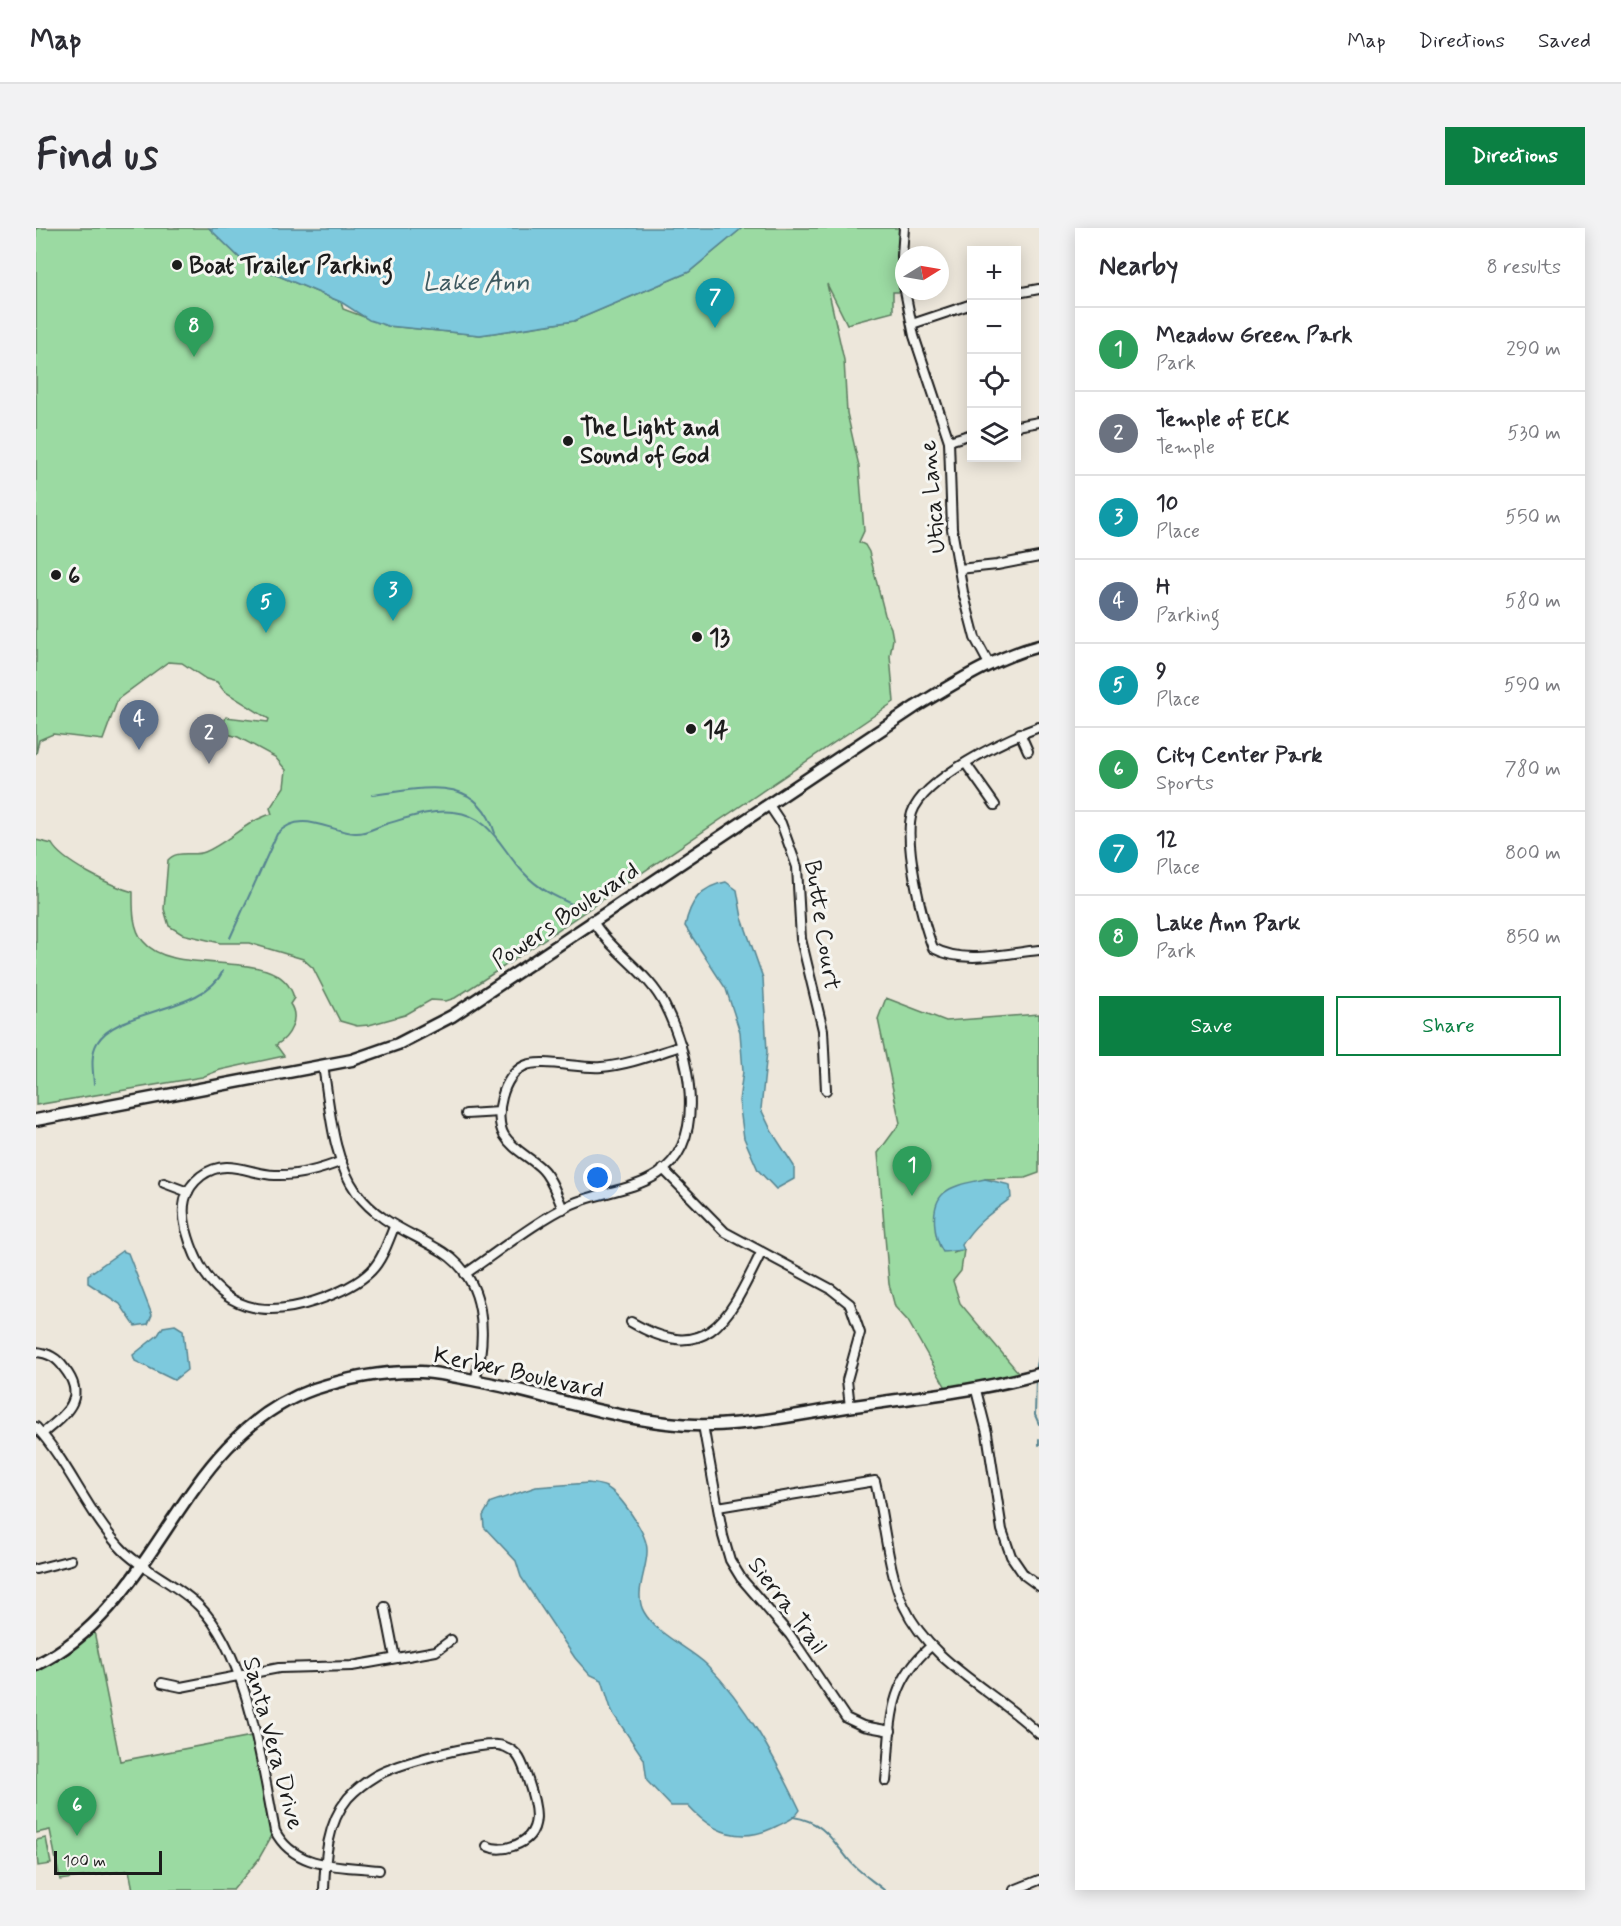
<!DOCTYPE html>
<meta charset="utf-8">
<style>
body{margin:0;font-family:Mynerve,sans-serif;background:#f2f2f3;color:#2b2b33}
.controls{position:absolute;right:18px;top:18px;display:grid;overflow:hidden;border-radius:0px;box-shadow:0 3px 15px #0003}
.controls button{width:54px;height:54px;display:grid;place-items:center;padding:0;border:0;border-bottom:2px solid #e1e1e2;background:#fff;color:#2b2b33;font:30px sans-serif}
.compass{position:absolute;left:859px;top:18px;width:54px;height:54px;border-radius:50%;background:#fff;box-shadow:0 3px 15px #0003;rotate:79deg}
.scale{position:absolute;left:18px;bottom:15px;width:108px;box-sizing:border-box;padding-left:6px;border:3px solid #1c1c1c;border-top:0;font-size:16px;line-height:21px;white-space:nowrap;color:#1c1c1c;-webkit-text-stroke:4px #f6f6f2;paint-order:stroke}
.you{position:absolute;left:562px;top:950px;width:21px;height:21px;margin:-15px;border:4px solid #fff;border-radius:50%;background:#1a73e8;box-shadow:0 0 0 9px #1a73e833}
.badge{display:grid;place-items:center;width:39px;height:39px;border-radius:50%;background:#0b8043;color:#fff;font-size:20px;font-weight:700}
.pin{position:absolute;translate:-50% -50px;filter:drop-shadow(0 2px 3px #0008)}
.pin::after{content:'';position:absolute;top:32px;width:21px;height:18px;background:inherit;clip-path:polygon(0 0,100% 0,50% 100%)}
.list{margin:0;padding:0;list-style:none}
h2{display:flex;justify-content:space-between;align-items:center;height:78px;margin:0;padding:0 24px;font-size:26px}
h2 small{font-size:20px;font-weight:400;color:#7c7c81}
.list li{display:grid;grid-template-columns:39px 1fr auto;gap:18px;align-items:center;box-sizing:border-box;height:84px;padding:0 24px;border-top:2px solid #e1e1e2}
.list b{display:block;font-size:22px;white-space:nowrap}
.list p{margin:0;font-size:20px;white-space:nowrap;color:#7c7c81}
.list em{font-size:20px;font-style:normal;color:#7c7c81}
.actions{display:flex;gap:12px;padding:18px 24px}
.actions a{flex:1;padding:14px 0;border:2px solid #0b8043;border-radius:0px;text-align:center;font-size:21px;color:#0b8043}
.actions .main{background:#0b8043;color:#fff}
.icon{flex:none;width:33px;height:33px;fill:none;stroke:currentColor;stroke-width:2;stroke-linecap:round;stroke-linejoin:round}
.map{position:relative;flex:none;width:1003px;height:1662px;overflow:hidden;border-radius:0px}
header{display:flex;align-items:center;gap:36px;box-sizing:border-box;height:84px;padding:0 30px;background:#fff;border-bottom:2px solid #e1e1e2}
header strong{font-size:28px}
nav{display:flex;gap:33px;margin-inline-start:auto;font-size:21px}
.intro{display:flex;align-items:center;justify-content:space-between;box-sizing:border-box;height:144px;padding:0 36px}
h1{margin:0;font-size:42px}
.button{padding:15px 27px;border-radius:0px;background:#0b8043;color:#fff;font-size:21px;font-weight:700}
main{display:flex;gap:36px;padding:0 36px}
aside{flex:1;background:#fff;border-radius:0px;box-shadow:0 3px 15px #0003}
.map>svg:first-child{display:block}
.green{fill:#9bdaa2;stroke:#5c7b5f;stroke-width:1.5}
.water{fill:#7dc9dd;stroke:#568490;stroke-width:1.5}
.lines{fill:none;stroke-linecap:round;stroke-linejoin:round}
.stream{stroke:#568490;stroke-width:2}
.street-casing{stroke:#1c1c1c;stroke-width:12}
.secondary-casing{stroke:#1c1c1c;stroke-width:15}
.street{stroke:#f6f6f2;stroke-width:8}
.secondary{stroke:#f6f6f2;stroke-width:10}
.poi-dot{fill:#1c1c1c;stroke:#f6f6f2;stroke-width:2}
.labels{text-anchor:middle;stroke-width:6;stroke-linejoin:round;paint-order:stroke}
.poi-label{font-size:24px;font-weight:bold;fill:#1c1c1c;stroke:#f6f6f2;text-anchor:start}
.street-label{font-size:24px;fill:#1c1c1c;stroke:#f6f6f2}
.water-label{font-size:26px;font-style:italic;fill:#3e5960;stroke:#f6f6f2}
</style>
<header>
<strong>Map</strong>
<nav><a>Map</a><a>Directions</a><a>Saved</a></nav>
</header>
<div class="intro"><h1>Find us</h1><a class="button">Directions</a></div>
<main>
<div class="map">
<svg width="1003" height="1662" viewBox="0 0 1003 1662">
<rect width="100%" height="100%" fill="#ede7db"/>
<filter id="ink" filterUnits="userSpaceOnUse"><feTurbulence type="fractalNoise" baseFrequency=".0167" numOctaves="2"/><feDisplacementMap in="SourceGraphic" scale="12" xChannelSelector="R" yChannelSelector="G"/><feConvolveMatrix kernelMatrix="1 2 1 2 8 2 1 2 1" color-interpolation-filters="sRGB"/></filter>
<g filter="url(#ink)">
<g class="green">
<path d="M0,0H173L207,33L305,74L307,81L352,98L444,107L538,93L653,44L706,0H873C862,22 862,40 865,64H857V84L811,96L791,56L808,132L811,185L823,238L828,303L823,314L829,317L833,324L849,387L855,400L857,411L854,428L858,474L467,739L419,770L410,773L395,772L369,787L333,797L321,798L304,793L277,740L267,731L213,715H184L146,706L133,698L128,681L132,632C142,621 157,629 169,624C193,614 211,592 236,586L234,580L248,559L250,542L239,529L202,509L184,504L190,489L232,494L233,491L188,463L181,454L170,451L146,435L132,434L82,471L67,512L17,506L3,512L0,526Z"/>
<path d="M0,612L16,616C26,634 75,658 97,664C97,679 96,700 107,713C139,753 244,714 258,770L254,776C264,790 254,809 240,817L248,828L184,842L166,849L0,877Z"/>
<polygon points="850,770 910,793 1003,786 1003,945 989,950 949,951 917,1025 928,1022 925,1043 917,1053 924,1075 987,1150 913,1165 872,1093 859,1079 853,1056 842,925 864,895 842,791"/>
<polygon points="57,1398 84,1533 221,1507 239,1602 222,1632 197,1662 97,1662 93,1642 24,1652 14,1602 0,1605 0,1437"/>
<polygon points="10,1610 15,1636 2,1638 0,1612"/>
</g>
<g class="water">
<polygon points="173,0 706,0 653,44 538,93 444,107 352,98 333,92 305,74 207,33"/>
<path d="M690,654L701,662L706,690L727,750L731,824L725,881L736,904L758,938V951L740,961L722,942L708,910L703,873L707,843L704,804L690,761L649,698C654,674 665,658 690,654Z"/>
<path d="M949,951L974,957L975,970C956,984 938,996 926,1017L928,1022L907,1024C898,1010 893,978 908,965C918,956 937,954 949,951Z"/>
<polygon points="86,1023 92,1025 116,1087 112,1096 99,1098 84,1076 52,1055 52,1047"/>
<polygon points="139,1097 147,1102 151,1142 138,1152 99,1133 97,1127 122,1107 127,1099"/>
<path d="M552,1255C558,1256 564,1256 570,1259C584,1266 611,1305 611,1322C612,1340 597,1365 608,1384C621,1407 652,1419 671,1437C711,1477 740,1532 764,1582C759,1591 749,1594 741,1598C706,1616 677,1606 652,1578H635L611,1553L608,1531L576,1484L566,1452L553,1446L539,1430L485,1349L480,1333L448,1299L447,1288L455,1274L500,1259Z"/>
</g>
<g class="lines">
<g class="stream">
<path d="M336,567C386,561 440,544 459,605"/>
<path d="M194,710L241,606C265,580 294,604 319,605C330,606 340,599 350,596C371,590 396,581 418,584C456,588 465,622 488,645C503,662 522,670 542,679"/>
<path d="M58,856C57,843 54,827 61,815C81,780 167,785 187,743"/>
<polyline points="1000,1143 1003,1128"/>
<polyline points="1000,1151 999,1187 1003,1196"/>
<polyline points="1003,1211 1003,1217"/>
<path d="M757,1589C786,1593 795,1610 812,1631C821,1643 836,1652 848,1662"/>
</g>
<defs>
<g id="street">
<polyline points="868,59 866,28 868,0"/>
<polyline points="869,63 878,108 913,213 916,301 927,364 939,410 953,436"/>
<polyline points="981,65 1003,61"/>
<polyline points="876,96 936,76"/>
<polyline points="981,198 1003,194"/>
<polyline points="913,213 936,206"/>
<polyline points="923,341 961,337 1003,329"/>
<path d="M1003,499C970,511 888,550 876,585C867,614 886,692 897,720C928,737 970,725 1003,722"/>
<polyline points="984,505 992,523"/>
<polyline points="930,536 959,577"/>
<polyline points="733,577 745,595 761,639 765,711 787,802 790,862"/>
<path d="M287,838C294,878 296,931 321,965C344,996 377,1005 407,1024C451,1052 451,1108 439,1153"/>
<polyline points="430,886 464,884"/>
<path d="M306,933C284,942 262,948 239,947C212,946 191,929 165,948C147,962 145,980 150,1001C168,1069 211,1096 279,1073C297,1067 321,1057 335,1043C346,1032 352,1014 358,999"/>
<polyline points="627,941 689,1004 795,1061 814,1076 824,1105 811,1152 814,1179"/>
<polyline points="128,955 152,964"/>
<path d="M527,981C521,968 516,951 506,941C494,929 477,922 468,907C457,888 467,848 488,838C504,830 545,841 565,839C593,837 619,826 645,818"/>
<path d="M429,1046C460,1025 503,991 536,976C563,964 596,963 622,946C674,912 652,823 629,778C612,743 576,725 556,692"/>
<path d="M595,1094C674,1140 694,1087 725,1025"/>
<path d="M0,1124C13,1125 21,1130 28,1140C53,1171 29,1186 6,1206"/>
<polyline points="940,1162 951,1205 966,1302 975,1328 988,1347 1003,1358"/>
<polyline points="667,1197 687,1308 694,1332 705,1350 754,1407 810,1490 827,1498 855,1503"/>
<path d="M0,1199C32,1234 51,1283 83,1318C102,1340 140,1355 163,1378C212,1427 226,1538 239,1603C259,1642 305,1637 343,1642"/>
<path d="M682,1279L839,1253C848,1290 852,1345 868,1378C895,1436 959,1463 1003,1506"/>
<polyline points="0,1341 35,1332"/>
<polyline points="349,1379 359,1430"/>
<polyline points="126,1455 145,1459 243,1440 316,1438 400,1423 415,1412"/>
<path d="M850,1553C856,1497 849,1458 895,1418"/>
<path d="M288,1662C289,1631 291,1595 312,1570C319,1562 331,1553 341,1547C365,1535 428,1518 456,1517C465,1516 475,1520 481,1527C487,1534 489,1544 492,1552C500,1576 510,1607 477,1618C469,1621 459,1622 451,1618"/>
<polyline points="978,1662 1003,1652"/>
</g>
<g id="secondary">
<path d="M0,892L316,832L362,816L416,788L879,479C919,455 957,430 1003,418"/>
<path d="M0,1437C125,1376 142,1209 278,1161C311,1150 350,1143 385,1144C407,1145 431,1151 452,1155C512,1168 571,1188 631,1195C692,1203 757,1187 818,1178C880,1169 942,1163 1003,1146"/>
</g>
</defs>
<use href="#street" class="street-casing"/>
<use href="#secondary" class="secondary-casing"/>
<use href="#street" class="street"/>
<use href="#secondary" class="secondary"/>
</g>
</g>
<g class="poi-dot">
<circle cx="141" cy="37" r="6"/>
<circle cx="532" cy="213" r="6"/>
<circle cx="20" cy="347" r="6"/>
<circle cx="661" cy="409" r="6"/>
<circle cx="655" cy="501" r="6"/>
</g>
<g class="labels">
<g class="poi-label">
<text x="153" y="45">Boat Trailer Parking</text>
<text x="544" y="207">The Light and<tspan x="544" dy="28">Sound of God</tspan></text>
<text x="32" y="355">6</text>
<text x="673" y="417">13</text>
<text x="667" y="509">14</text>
</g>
<g class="street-label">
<text transform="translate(896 269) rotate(-95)" y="8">Utica Lane</text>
<text transform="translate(529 687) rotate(-34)" y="8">Powers Boulevard</text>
<text transform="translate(787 697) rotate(81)" y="8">Butte Court</text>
<text transform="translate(483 1144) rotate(12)" y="8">Kerber Boulevard</text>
<text transform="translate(752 1377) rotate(53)" y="8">Sierra Trail</text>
<text transform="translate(238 1515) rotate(75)" y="8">Santa Vera Drive</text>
</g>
<g class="water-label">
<text x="440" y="62">Lake Ann</text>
</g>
</g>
</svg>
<div class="controls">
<button>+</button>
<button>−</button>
<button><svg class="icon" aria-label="locate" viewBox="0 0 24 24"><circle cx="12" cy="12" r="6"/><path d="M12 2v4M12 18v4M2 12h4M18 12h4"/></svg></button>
<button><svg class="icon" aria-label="layers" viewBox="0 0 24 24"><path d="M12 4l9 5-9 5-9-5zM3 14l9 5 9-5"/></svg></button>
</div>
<svg class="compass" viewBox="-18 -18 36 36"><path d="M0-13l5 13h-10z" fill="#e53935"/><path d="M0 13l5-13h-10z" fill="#7c7c81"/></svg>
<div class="scale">100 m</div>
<div class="you"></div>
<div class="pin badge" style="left:876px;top:968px;background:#2e9e5b">1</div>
<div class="pin badge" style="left:173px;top:536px;background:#6b7280">2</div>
<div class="pin badge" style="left:357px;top:393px;background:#0f9aa8">3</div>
<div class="pin badge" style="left:103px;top:522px;background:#5c6f8a">4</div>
<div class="pin badge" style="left:230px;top:405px;background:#0f9aa8">5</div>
<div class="pin badge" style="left:41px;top:1608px;background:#2e9e5b">6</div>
<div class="pin badge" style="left:679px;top:100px;background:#0f9aa8">7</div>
<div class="pin badge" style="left:158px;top:129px;background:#2e9e5b">8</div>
</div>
<aside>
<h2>Nearby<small>8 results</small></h2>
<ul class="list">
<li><span class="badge" style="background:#2e9e5b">1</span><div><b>Meadow Green Park</b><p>Park</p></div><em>290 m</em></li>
<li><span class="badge" style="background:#6b7280">2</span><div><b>Temple of ECK</b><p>Temple</p></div><em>530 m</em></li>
<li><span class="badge" style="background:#0f9aa8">3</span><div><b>10</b><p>Place</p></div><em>550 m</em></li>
<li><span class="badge" style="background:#5c6f8a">4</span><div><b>H</b><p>Parking</p></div><em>580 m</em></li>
<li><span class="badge" style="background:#0f9aa8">5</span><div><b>9</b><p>Place</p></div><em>590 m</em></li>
<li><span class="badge" style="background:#2e9e5b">6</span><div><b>City Center Park</b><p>Sports</p></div><em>780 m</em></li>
<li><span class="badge" style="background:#0f9aa8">7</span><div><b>12</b><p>Place</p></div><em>800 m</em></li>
<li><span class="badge" style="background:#2e9e5b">8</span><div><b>Lake Ann Park</b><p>Park</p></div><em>850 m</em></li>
</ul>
<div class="actions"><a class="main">Save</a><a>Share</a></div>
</aside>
</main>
